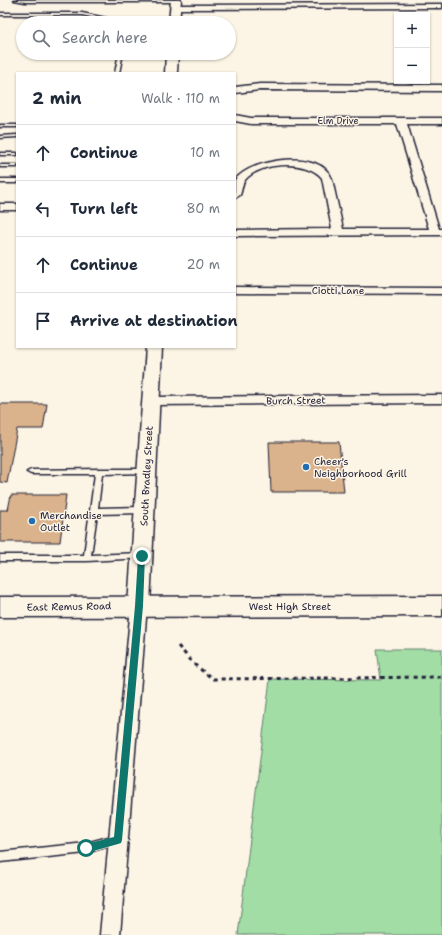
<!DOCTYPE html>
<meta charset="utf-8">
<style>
body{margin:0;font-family:"Shantell Sans",sans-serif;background:#f6f6f7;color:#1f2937}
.controls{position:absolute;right:12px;top:12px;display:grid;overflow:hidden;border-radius:0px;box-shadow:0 1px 3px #0004}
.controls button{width:36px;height:36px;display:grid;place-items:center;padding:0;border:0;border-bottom:1px solid #e0e1e3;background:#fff;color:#1f2937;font:20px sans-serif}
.stop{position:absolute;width:12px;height:12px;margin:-9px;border:3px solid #0f766e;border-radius:50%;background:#fff}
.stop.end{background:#0f766e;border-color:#fff;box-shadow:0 1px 4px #0008}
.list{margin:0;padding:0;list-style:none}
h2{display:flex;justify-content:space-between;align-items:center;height:52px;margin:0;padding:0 16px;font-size:17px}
h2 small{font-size:13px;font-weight:400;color:#747a83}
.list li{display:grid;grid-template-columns:26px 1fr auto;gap:12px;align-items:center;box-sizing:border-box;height:56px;padding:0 16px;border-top:1px solid #e0e1e3}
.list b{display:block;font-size:15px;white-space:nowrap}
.list em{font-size:13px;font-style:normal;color:#747a83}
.icon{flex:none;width:22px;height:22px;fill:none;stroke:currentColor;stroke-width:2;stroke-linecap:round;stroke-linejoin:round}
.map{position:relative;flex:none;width:442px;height:935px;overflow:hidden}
.search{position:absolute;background:#fff;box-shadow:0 1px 3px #0004;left:16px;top:16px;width:220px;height:44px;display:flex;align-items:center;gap:10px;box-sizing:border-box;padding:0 14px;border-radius:22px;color:#747a83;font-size:15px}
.panel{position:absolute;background:#fff;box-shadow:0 1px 3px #0004;left:16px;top:72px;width:220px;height:276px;border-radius:0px}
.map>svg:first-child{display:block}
.green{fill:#a1dda4;stroke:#628070}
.building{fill:#dab28b;stroke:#22223b}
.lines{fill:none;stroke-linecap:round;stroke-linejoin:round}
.lane-casing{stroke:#22223b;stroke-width:3}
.street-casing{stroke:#22223b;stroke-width:3}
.secondary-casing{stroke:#22223b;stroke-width:3}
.primary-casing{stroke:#22223b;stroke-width:3}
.path{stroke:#22223b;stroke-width:3;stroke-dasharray:4 4;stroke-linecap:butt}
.lane{fill:#fcf5e5;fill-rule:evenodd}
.street{fill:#fcf5e5;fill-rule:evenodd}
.secondary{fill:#fcf5e5;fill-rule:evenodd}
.primary{fill:#fcf5e5;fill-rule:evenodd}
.route{fill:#0f766e}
.poi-dot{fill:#1f6fb2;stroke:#fcf5e5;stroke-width:1.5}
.labels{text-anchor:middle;stroke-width:3;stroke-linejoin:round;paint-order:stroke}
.far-street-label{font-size:9px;fill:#22223b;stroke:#fcf5e5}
.street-label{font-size:10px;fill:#22223b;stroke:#fcf5e5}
.poi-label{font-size:10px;fill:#22223b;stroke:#fcf5e5;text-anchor:start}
</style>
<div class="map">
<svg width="442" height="935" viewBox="0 0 442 935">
<rect width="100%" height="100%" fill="#fcf5e5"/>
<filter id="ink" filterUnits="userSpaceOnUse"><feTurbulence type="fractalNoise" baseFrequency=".025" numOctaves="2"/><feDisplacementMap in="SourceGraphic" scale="8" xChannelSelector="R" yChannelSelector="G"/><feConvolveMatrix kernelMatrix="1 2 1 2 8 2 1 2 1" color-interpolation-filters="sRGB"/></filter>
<g filter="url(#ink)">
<polygon class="green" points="377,649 442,649 442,935 238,935 270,679 381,680"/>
<g class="building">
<polygon points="0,404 47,404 43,429 17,429 7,483 0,482"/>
<polygon points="269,442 339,442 344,492 271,492"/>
<polygon points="11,495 66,495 60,542 0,542 0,510 8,510"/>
</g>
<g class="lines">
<defs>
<g id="lane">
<polygon points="14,0 177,0 178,1 176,2 25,2"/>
<polygon points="0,13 82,13 120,21 174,21 176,22 175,23 119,23 82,15 0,15"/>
<polygon points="119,53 123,53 119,73 115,73"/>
<rect x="0" y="125" width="17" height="2"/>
<polygon points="17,135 17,137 0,138 0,136"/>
<rect x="0" y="153" width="17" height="2"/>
<rect x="0" y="165" width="17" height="2"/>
<rect x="0" y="179" width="17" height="4"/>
<polygon points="99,469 148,469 150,471 148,473 146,473 102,474 98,508 143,507 146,508 147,510 146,512 143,513 97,514 91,555 141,553 144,554 145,556 144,558 87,561 0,561 0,555 84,555 95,474 31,474 27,472 31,470"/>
<polygon points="116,835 119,837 121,840 119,843 86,853 0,862 0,852 86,843"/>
</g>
<g id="street">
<polygon points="442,4 442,8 175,9 171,7 175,5"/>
<polygon points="260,84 442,85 442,91 260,90 235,93 235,87"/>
<path d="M235,115L251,118H442V124H407L439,229H442V235L235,236V230L332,229L322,178C307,159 260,162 245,180C242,184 242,190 240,195L235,198V180C252,158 321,148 332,179L343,229H429L397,124H251L235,121Z"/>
<rect x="0" y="204" width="17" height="6"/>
<polygon points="235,287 442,288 442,294 235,293"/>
<polygon points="442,395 442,403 150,405 145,404 143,401 145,398 150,397"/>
<polygon points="139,600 145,602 147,606 120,935 100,935 131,606 133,602"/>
</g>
<g id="secondary">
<polygon points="171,0 181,0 179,23 169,23"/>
<polygon points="166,53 178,53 177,73 165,73"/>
<polygon points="146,347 162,347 150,606 147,612 139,615 131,612 128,606"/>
</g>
<polygon id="primary" points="442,596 442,616 0,617 0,597"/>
</defs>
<use href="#lane" class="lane-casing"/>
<use href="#street" class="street-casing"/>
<use href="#secondary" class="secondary-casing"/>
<use href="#primary" class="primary-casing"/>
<polyline class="path" points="178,646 195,665 213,679 442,677"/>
<use href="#lane" class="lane"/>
<use href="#street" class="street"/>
<use href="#secondary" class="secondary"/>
<use href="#primary" class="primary"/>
</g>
</g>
<polygon class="route" points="142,553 145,556 143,606 122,840 121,843 118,844 86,853 82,851 81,848 82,845 114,837 135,606 138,556"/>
<g class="poi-dot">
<circle cx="306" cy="467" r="4"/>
<circle cx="32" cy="521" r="4"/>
</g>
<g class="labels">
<g class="far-street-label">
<text x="338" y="124">Elm Drive</text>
</g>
<g class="street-label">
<text x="338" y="294">Ciotti Lane</text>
<text transform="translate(296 400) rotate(-1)" y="4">Burch Street</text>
<text transform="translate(146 476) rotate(-87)" y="4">South Bradley Street</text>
<text transform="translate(69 606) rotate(-1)" y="4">East Remus Road</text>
<text x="290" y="610">West High Street</text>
</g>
<g class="poi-label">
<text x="314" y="465">Cheer's<tspan x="314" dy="12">Neighborhood Grill</tspan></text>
<text x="40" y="519">Merchandise<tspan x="40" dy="12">Outlet</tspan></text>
</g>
</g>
</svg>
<div class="controls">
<button>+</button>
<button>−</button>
</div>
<div class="stop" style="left:86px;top:848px"></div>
<div class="stop end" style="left:142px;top:556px"></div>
<div class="search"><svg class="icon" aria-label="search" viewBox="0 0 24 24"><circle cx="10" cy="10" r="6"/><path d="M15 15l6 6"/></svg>Search here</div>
<section class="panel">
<h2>2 min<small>Walk · 110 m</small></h2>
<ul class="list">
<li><svg class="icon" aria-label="ahead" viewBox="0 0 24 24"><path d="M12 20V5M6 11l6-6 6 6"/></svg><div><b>Continue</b></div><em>10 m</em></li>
<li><svg class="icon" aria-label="left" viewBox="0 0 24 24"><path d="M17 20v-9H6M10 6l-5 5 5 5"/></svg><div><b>Turn left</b></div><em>80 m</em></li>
<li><svg class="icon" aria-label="ahead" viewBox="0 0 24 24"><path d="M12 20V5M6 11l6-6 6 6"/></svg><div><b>Continue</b></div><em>20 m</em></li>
<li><svg class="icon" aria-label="arrive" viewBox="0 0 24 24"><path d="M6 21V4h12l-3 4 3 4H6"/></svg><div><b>Arrive at destination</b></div></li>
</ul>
</section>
</div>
